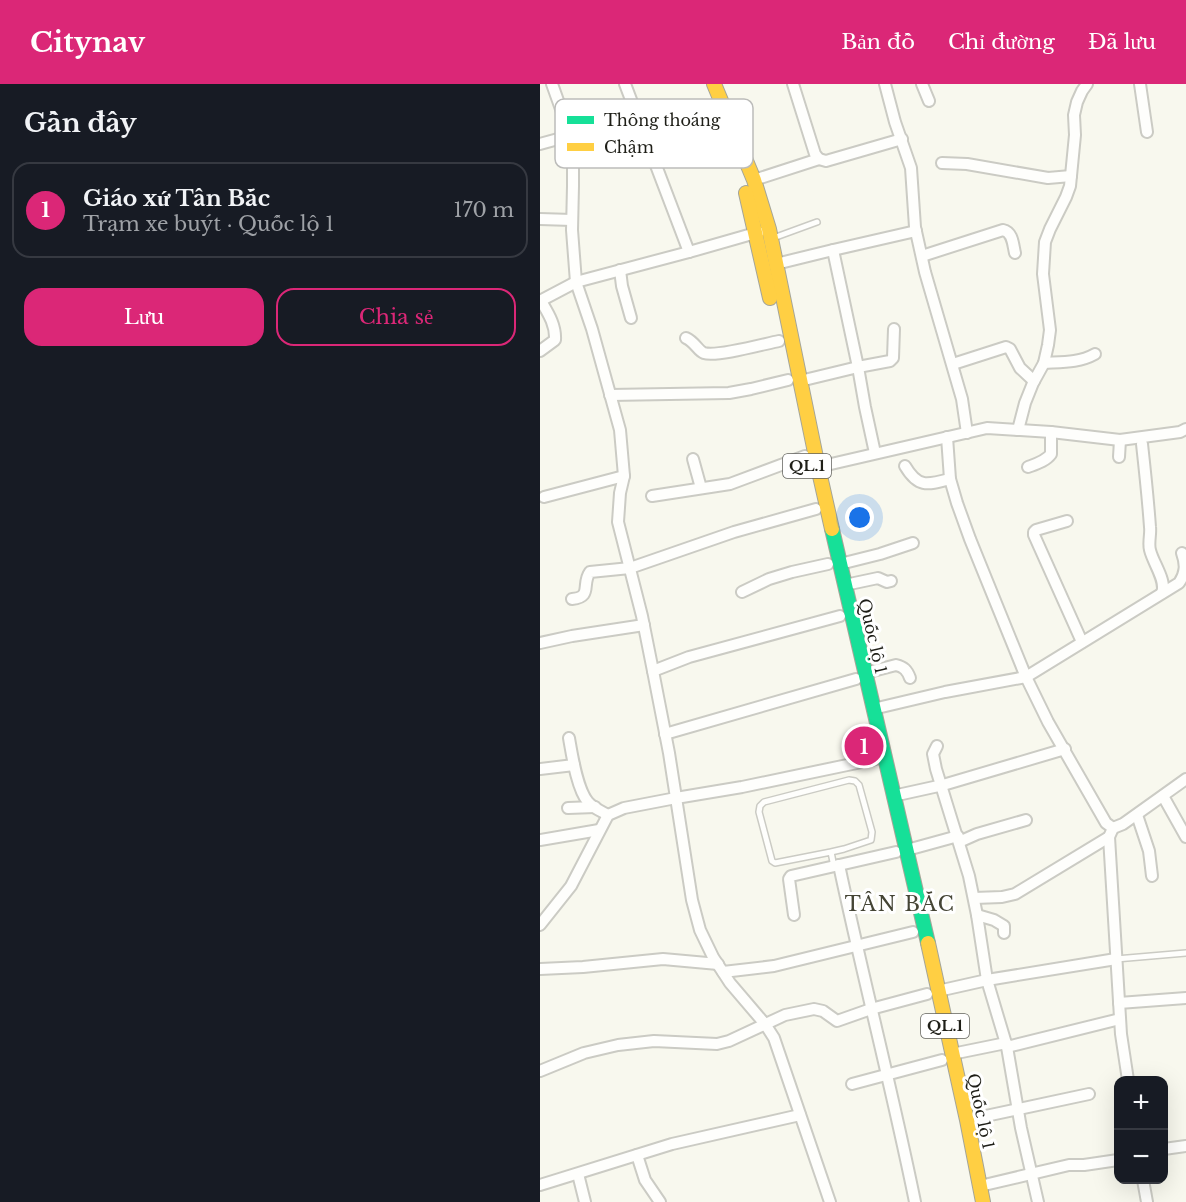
<!DOCTYPE html>
<html lang="vi">
<meta charset="utf-8">
<style>
body{margin:0;font-family:"Libre Baskerville",serif;background:#242831;color:#f1f3f6}
.controls{position:absolute;right:18px;bottom:18px;display:grid;overflow:hidden;border-radius:12px;box-shadow:0 6px 24px #0002}
.controls button{width:54px;height:54px;display:grid;place-items:center;padding:0;border:0;border-bottom:2px solid #363941;background:#171b24;color:#f1f3f6;font:30px sans-serif}
.you{position:absolute;left:320px;top:434px;width:21px;height:21px;margin:-15px;border:4px solid #fff;border-radius:50%;background:#1a73e8;box-shadow:0 0 0 9px #1a73e833}
.badge{display:grid;place-items:center;width:39px;height:39px;border-radius:50%;background:#db2777;color:#fff;font-size:20px;font-weight:700}
.pin{position:absolute;translate:-50% -50%;border:3px solid #fff;box-shadow:0 2px 6px #0006}
.list{margin:0;padding:0;list-style:none}
h2{display:flex;justify-content:space-between;align-items:center;height:78px;margin:0;padding:0 24px;font-size:26px}
h2 small{font-size:20px;font-weight:400;color:#9ea1a6}
.list li{display:grid;grid-template-columns:39px 1fr auto;gap:18px;align-items:center;box-sizing:border-box;height:96px;margin:0 12px 12px;padding:0 12px;border:2px solid #363941;border-radius:18px}
.list b{display:block;font-size:22px;white-space:nowrap}
.list p{margin:0;font-size:20px;white-space:nowrap;color:#9ea1a6}
.list em{font-size:20px;font-style:normal;color:#9ea1a6}
.actions{display:flex;gap:12px;padding:18px 24px}
.actions a{flex:1;padding:14px 0;border:2px solid #db2777;border-radius:18px;text-align:center;font-size:21px;color:#db2777}
.actions .main{background:#db2777;color:#fff}
.map{position:relative;flex:none;width:646px;height:1118px;overflow:hidden}
header{display:flex;align-items:center;gap:36px;box-sizing:border-box;height:84px;padding:0 30px;background:#db2777;color:#fff}
header strong{font-size:28px}
nav{display:flex;gap:33px;margin-inline-start:auto;font-size:21px}
main{display:flex}
aside{flex:1;background:#171b24}
.map>svg:first-child{display:block}
.lines{fill:none;stroke-linecap:round;stroke-linejoin:round}
.lane-casing{stroke:#cbcbc4;stroke-width:8}
.street-casing{stroke:#cbcbc4;stroke-width:14}
.fast-casing{stroke:#a5a598;stroke-width:16}
.slow-casing{stroke:#a5a598;stroke-width:16}
.lane{stroke:#fefefc;stroke-width:5}
.street{stroke:#fefefc;stroke-width:10}
.fast{stroke:#16e098;stroke-width:14}
.slow{stroke:#ffcf43;stroke-width:14}
.labels{text-anchor:middle;stroke-width:6;stroke-linejoin:round;paint-order:stroke}
.shield{fill:#fff;stroke:#62625d;stroke-width:1.5}
.shield-label{font-size:15px;font-weight:bold;fill:#1f1f18}
.street-label{font-size:16px;fill:#1f1f18;stroke:#fff}
.quarter-label{font-size:20px;letter-spacing:1.5px;fill:#454535;stroke:#fff}
.key{fill:#fff;stroke:#bcbcba;stroke-width:1.5}
.key-label{font-size:16px;fill:#1f1f18}
</style>
<header>
<strong>Citynav</strong>
<nav><a>Bản đồ</a><a>Chỉ đường</a><a>Đã lưu</a></nav>
</header>
<main>
<aside>
<h2>Gần đây<small></small></h2>
<ul class="list">
<li><span class="badge">1</span><div><b>Giáo xứ Tân Bắc</b><p>Trạm xe buýt · Quốc lộ 1</p></div><em>170 m</em></li>
</ul>
<div class="actions"><a class="main">Lưu</a><a>Chia sẻ</a></div>
</aside>
<div class="map">
<svg width="646" height="1118" viewBox="0 0 646 1118">
<rect width="100%" height="100%" fill="#f8f8ee"/>
<g class="lines">
<defs>
<g id="lane">
<polyline points="236,153 277,138"/>
<polyline points="291,768 235,779 232,777 219,728 220,722 224,718 309,696 315,697 319,701 332,748 331,756 304,765 291,768 294,783"/>
<polyline points="576,875 646,869"/>
</g>
<g id="street">
<polyline points="12,0 26,39 33,67 33,102 32,146 36,198 52,245 80,346 84,392 80,409 78,438 102,532 113,587 129,669 152,816 160,846 173,873 190,899 225,940 234,954 290,1118"/>
<polyline points="85,0 149,168"/>
<polyline points="253,0 275,70 279,75 286,77 362,55"/>
<polyline points="345,0 355,38 371,84 375,143 385,188 422,315 427,349"/>
<polyline points="382,0 389,17"/>
<polyline points="600,0 607,48"/>
<polyline points="0,60 29,52"/>
<polyline points="402,79 427,80 508,94 531,92"/>
<polyline points="214,96 279,75"/>
<polyline points="0,135 32,136"/>
<polyline points="293,166 376,147"/>
<path d="M382,172L463,146C473,148 473,161 475,169"/>
<polyline points="236,180 293,166 318,283 325,323 335,369"/>
<polyline points="80,186 82,202 91,234"/>
<polyline points="0,217 36,198 149,168 219,148"/>
<path d="M146,254C155,258 158,267 164,269C177,273 224,260 239,257"/>
<path d="M0,267L15,256C16,241 8,229 1,217"/>
<path d="M504,279C522,278 539,279 555,270"/>
<polyline points="413,280 466,263 470,265 480,284 494,297"/>
<polyline points="260,297 318,283 350,277 353,274 354,245"/>
<polyline points="70,311 189,309 211,305 248,296"/>
<polyline points="478,346 485,319 493,299 504,279 508,261 510,246 503,190 505,158 510,145 526,113 530,102 535,51 534,31 537,18 542,7 547,0"/>
<polyline points="407,353 410,395 417,419 430,455 486,593 508,638 566,739 573,744 583,740 646,695"/>
<path d="M602,360C605,387 608,415 610,443C611,450 608,459 610,466C613,479 627,497 622,509"/>
<polyline points="579,373 580,356"/>
<polyline points="153,375 161,404"/>
<path d="M365,382C378,404 387,401 410,395"/>
<polyline points="278,383 447,344 511,348 580,356 640,348 646,345"/>
<path d="M488,383C496,380 506,377 511,370V348"/>
<polyline points="112,412 190,400 265,372"/>
<polyline points="4,413 84,392"/>
<polyline points="527,437 496,446 494,448 494,451 542,558"/>
<polyline points="300,480 340,470 373,459"/>
<polyline points="305,501 338,494 347,498 351,497"/>
<polyline points="202,508 229,495 252,488 288,480"/>
<path d="M32,515C53,513 41,500 50,488L90,484L194,448L276,425"/>
<polyline points="0,559 32,552 104,541"/>
<polyline points="113,587 149,573 300,532"/>
<path d="M325,589L356,581C364,583 367,586 370,594"/>
<path d="M333,625L405,608L486,593L639,499C646,489 646,480 642,469"/>
<polyline points="125,650 316,595"/>
<path d="M29,654C32,671 37,705 48,718C53,724 61,727 68,731"/>
<polyline points="397,662 393,670 396,685 429,792 437,831 447,896 467,963 481,1044 498,1118"/>
<polyline points="0,685 34,681"/>
<polyline points="353,712 403,701 525,665"/>
<polyline points="623,712 646,753"/>
<polyline points="28,724 55,723"/>
<polyline points="597,731 609,767 612,792"/>
<polyline points="573,744 569,753 581,950 588,996"/>
<polyline points="0,756 59,746"/>
<polyline points="419,758 437,750 486,736"/>
<polyline points="367,766 418,752"/>
<path d="M299,781C323,894 352,1005 375,1118"/>
<polyline points="434,814 462,813 475,810 569,753"/>
<polyline points="254,831 249,795 251,792 356,768"/>
<polyline points="437,831 454,836 464,842 464,849"/>
<polyline points="0,841 31,802 68,731 84,724 136,714 202,703 336,675"/>
<polyline points="0,885 43,883 123,875 178,880"/>
<polyline points="183,888 234,882 373,848"/>
<polyline points="398,907 447,896 576,875"/>
<polyline points="579,919 646,914"/>
<polyline points="467,963 580,935"/>
<polyline points="412,970 466,959"/>
<polyline points="0,987 44,969 78,961 114,957 177,960 189,957 245,931 274,925 283,927 297,937 331,925 387,910"/>
<polyline points="312,1000 402,976"/>
<polyline points="427,1036 549,1010"/>
<polyline points="624,1065 646,1062"/>
<polyline points="97,1071 105,1096 120,1118"/>
<polyline points="38,1090 45,1118"/>
<polyline points="603,1096 607,1118"/>
<polyline points="0,1101 132,1060 260,1031"/>
<polyline points="440,1102 529,1081 544,1081 578,1076"/>
</g>
<polyline id="fast" points="292,445 388,859"/>
<g id="slow">
<polyline points="174,0 214,96 229,145 278,383 292,445"/>
<polyline points="206,109 230,214"/>
<polyline points="388,859 427,1036 443,1118"/>
</g>
</defs>
<use href="#lane" class="lane-casing"/>
<use href="#street" class="street-casing"/>
<use href="#fast" class="fast-casing"/>
<use href="#slow" class="slow-casing"/>
<use href="#lane" class="lane"/>
<use href="#street" class="street"/>
<use href="#fast" class="fast"/>
<use href="#slow" class="slow"/>
</g>
<g class="labels">
<g class="shield">
<rect x="243" y="370" width="48" height="24" rx="4.5"/>
<rect x="381" y="930" width="48" height="24" rx="4.5"/>
</g>
<g class="shield-label">
<text x="267" y="387">QL.1</text>
<text x="405" y="947">QL.1</text>
</g>
<g class="street-label">
<text transform="translate(333 552) rotate(77)" y="6">Quốc lộ 1</text>
<text transform="translate(441 1027) rotate(78)" y="6">Quốc lộ 1</text>
</g>
<g class="quarter-label">
<text x="360" y="827">TÂN BẮC</text>
</g>
</g>
<rect x="15" y="15" width="198" height="69" rx="9" class="key"/>
<rect x="27" y="32" width="27" height="8" fill="#16e098"/>
<rect x="27" y="59" width="27" height="8" fill="#ffcf43"/>
<g class="key-label">
<text x="64" y="42">Thông thoáng</text>
<text x="64" y="69">Chậm</text>
</g>
</svg>
<div class="controls">
<button>+</button>
<button>−</button>
</div>
<div class="you"></div>
<div class="pin badge" style="left:324px;top:662px">1</div>
</div>
</main>
